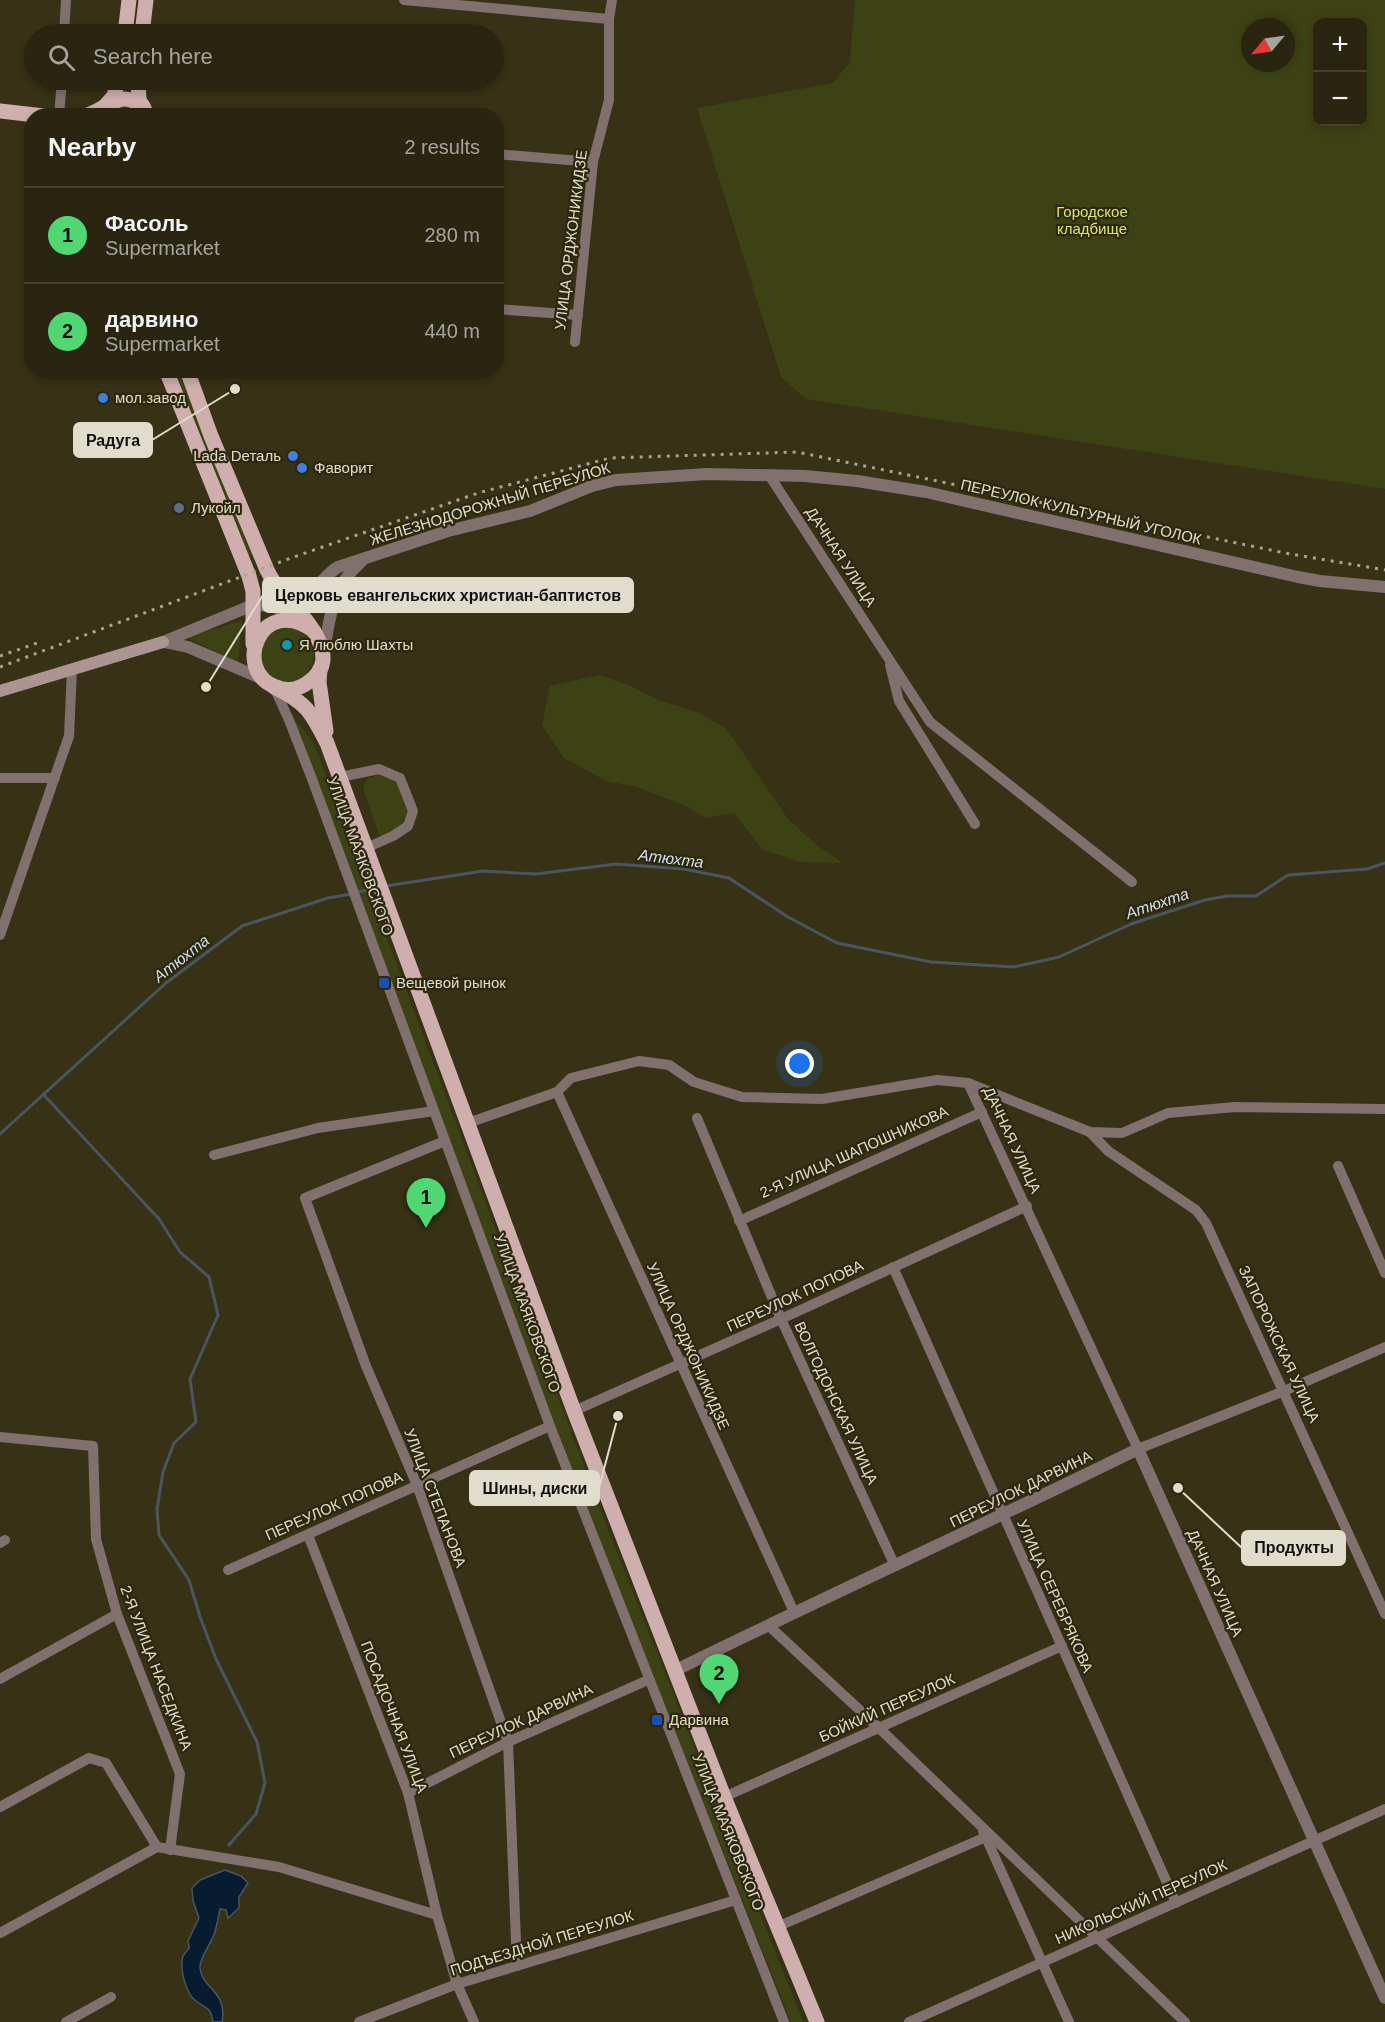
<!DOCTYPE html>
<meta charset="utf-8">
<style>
body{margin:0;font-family:Helvetica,sans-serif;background:#312d19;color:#f1f3f6}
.controls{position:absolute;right:18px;top:18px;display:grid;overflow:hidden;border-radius:12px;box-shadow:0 3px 9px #0003}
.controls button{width:54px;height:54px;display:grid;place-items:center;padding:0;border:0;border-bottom:2px solid #454230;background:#292510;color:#f1f3f6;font:30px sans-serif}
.compass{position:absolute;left:1241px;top:18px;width:54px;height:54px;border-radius:50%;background:#292510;box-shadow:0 3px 9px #0003;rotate:241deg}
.you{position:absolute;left:800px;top:1064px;width:21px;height:21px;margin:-15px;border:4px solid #fff;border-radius:50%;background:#1a73e8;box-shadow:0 0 0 9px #1a73e833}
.badge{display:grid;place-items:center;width:39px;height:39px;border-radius:50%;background:#51d674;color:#111;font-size:20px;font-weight:700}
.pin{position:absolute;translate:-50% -50px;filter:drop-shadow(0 2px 3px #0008)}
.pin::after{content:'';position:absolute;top:32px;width:21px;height:18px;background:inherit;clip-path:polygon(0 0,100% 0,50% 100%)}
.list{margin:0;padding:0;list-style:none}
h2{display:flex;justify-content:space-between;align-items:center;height:78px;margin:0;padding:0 24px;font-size:26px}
h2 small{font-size:20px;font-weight:400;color:#a5a59f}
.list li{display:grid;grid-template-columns:39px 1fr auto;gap:18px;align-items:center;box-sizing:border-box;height:96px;padding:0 24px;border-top:2px solid #454230}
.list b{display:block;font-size:22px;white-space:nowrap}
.list p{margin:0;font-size:20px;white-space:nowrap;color:#a5a59f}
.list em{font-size:20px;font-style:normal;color:#a5a59f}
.icon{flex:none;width:33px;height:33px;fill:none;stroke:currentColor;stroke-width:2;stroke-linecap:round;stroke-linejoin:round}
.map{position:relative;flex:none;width:1385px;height:2022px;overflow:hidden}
.search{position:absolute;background:#292510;box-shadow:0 3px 9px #0003;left:24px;top:24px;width:480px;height:66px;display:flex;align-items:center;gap:15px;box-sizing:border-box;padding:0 21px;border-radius:33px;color:#a5a59f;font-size:22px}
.panel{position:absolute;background:#292510;box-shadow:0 3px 9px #0003;left:24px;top:108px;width:480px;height:270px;border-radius:24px}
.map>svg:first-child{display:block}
.green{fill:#3d4214;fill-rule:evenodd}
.water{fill:#081c31;stroke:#495660;stroke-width:1.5}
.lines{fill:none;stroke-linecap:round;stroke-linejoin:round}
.stream{stroke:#495660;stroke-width:3}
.minor{stroke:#80716f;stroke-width:10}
.tertiary{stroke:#80716f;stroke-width:12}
.secondary{stroke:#ac9492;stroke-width:12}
.primary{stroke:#ceafad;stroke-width:15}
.rail{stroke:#a9a591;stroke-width:3;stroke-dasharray:3 6;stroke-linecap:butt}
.shop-dot{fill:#3f7fe0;stroke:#2d270c;stroke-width:2}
.service-dot{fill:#5c6f8a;stroke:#2d270c;stroke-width:2}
.culture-dot{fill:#0f9aa8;stroke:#2d270c;stroke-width:2}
.transit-dot{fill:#1a4fb4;stroke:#2d270c;stroke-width:2}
.labels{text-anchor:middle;stroke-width:4.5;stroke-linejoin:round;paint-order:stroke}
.park-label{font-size:15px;fill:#dae86a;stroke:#2d270c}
.street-label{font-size:15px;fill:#e0ddcd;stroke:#2d270c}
.poi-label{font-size:15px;fill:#e0ddcd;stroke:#2d270c;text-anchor:start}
.water-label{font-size:16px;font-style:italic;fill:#cfdff1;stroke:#2d270c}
.leader{fill:none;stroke:#e0ddcd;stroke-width:2}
.callout-dot{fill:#e0ddcd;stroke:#2d270c;stroke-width:2}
.callout{fill:#e0ddcd;stroke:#e0ddcd;stroke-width:2}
.callout-label{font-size:16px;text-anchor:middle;font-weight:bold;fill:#111}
</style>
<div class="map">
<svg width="1385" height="2022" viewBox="0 0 1385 2022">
<rect width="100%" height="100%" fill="#373116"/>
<g class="green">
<path d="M855,0H1385V489L806,399L781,377L697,108L833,83L850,62ZM1362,22V122H1318V22ZM1250,27H1286V63H1250Z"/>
<polygon points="120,105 130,107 137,115 105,116 106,112"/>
<polygon points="175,371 182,371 253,554 248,556"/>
<polygon points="242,621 238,663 186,637"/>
<circle cx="287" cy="655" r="27"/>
<polygon points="600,675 631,686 658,700 697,712 726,728 788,819 818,846 843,863 800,862 763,850 734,813 705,818 686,806 637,787 606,781 564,758 542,725 550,686"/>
<polygon points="293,717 313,742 320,759 600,1509 803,2022 791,2022 588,1513"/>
<polygon points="381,774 398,781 408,808 406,825 380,837 363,789 367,779"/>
</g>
<path class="water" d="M225,1870L241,1876L248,1883L239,1897V1908L228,1918L226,1910L220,1909C218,1918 217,1928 213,1937C210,1945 200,1957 200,1967C201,1989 228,1990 222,2022H213C210,2005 207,2010 196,2001C186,1994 179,1968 183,1956C185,1953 187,1951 189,1948L188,1941L199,1918L193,1901L192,1888L200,1880Z"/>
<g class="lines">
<g class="stream">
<polyline points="386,886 483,871 536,874 616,864 684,869 729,878 788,917 837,943 931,962 1014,967 1059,957 1131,924 1205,900 1227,896 1256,896 1288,875 1367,869 1385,863"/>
<polyline points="357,892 377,888"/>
<polyline points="43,1094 159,1219 180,1252 209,1277 218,1315 190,1379 196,1422 174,1443 163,1472 157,1509 159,1535 189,1580 200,1617 216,1659 257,1742 265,1783 256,1814 229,1845"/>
<polyline points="0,1134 166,983 242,926 328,898 351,894"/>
</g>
<g class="minor">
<polyline points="404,0 609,19"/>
<polyline points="64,34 66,0"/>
<polyline points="59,116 62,80"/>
<polyline points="496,154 593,162"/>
<polyline points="496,309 578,315"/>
<polyline points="575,342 593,162 609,100 609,19 612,0"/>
<polyline points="769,475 930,722 1132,882"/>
<polyline points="890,665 899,701 975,824"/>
<polyline points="274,687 289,720 312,779 550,1426 784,2022"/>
<polyline points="340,777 379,769 400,778 413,811 408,826 393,836 366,848"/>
<polyline points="0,778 55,778"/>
<polyline points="0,935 69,736 72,669"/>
<polyline points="968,1083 1138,1449 1284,1391 1385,1347"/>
<polyline points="557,1092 794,1612"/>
<polyline points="697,1118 781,1319 895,1566"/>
<polyline points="468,1123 557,1092 571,1078 639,1061 669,1065 694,1082 742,1097 822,1099 937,1080 968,1083 1090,1132 1122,1133 1168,1113 1235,1107 1385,1109"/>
<polyline points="1090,1132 1108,1151 1196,1210 1206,1223 1385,1614"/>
<polyline points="445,1141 305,1198 366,1366 417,1485 508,1742 517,1966"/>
<polyline points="214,1155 318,1128 434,1111"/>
<polyline points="1338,1166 1385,1273"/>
<polyline points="739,1221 982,1112"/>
<polyline points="893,1267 1176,1903"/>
<polyline points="574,1411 781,1319 1027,1206"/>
<polyline points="0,1437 93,1446 96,1539 117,1614 180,1774 170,1850"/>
<polyline points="308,1535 408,1793 437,1915 457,1984 474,2022"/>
<polyline points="0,1543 5,1540"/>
<polyline points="228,1570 550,1426"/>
<polyline points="768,1625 879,1728 1185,2022"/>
<polyline points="0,1679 117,1614"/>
<polyline points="408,1793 508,1742 648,1680"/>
<polyline points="724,1797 1062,1646"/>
<polyline points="0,1807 89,1758 106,1763 157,1847"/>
<polyline points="983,1831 1069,2022"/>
<polyline points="779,1926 986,1837"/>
<polyline points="0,1933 157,1847 279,1867 437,1915"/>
<polyline points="66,2022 111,1997"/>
<polyline points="359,2022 457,1984 736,1900"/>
<polyline points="909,2022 1385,1809"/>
</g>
<g class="tertiary">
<path d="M289,600C298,597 309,594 316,587C324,580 328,573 338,567L448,531L530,511L592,486L616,480L707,474L805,476L857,481L926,492L1298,577L1320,581L1385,587"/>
<polyline points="163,642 253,605 272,606 286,612 303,623"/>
<polyline points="164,642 188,647 263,679"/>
<path d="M323,655C331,616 330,589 362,561"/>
<path d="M674,1671C828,1595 984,1525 1138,1449L1385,1998"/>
</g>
<polyline class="secondary" points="0,691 163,642"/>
<g class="primary">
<polyline points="125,34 129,0"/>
<polyline points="142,34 146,0"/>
<polyline points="138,80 139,100 144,108"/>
<polyline points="106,105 114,96 118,80"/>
<polyline points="0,111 44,116"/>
<path d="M84,116C108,110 123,84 145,111"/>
<polyline points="166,370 249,576 253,591 253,644"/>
<path d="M187,370L211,436L267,570C270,576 274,583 279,589C297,610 346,654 310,681C300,689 288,692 276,687C231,671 261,592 314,631"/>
<polyline points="320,669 319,682 326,731"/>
<path d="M274,687C307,703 311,712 327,743L574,1411L724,1797L817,2022"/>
</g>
<g class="rail">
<polyline points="0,656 40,642"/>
<polyline points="0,667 291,558 478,493 610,458 797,452 1285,553 1385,570"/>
</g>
</g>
<g class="shop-dot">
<circle cx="103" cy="398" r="6"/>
<circle cx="293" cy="456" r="6"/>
<circle cx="302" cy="468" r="6"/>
</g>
<circle class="service-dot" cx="179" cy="508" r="6"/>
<circle class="culture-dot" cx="287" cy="645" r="6"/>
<g class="transit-dot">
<rect x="378" y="977" width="12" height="12" rx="3"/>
<rect x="651" y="1714" width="12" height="12" rx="3"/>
</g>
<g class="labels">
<g class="park-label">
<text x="1092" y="217">Городское<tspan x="1092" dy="17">кладбище</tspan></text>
</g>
<g class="street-label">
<text transform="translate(571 240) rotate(-83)" y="5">УЛИЦА ОРДЖОНИКИДЗЕ</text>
<text transform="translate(490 504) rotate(-17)" y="5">ЖЕЛЕЗНОДОРОЖНЫЙ ПЕРЕУЛОК</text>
<text transform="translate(1081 512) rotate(13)" y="5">ПЕРЕУЛОК КУЛЬТУРНЫЙ УГОЛОК</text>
<text transform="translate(841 557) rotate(57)" y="5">ДАЧНАЯ УЛИЦА</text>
<text transform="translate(360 856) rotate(70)" y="5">УЛИЦА МАЯКОВСКОГО</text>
<text transform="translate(1012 1140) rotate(65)" y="5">ДАЧНАЯ УЛИЦА</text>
<text transform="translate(854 1152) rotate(-24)" y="5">2-Я УЛИЦА ШАПОШНИКОВА</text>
<text transform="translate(795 1296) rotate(-25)" y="5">ПЕРЕУЛОК ПОПОВА</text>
<text transform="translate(527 1313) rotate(70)" y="5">УЛИЦА МАЯКОВСКОГО</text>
<text transform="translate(1279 1344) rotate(65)" y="5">ЗАПОРОЖСКАЯ УЛИЦА</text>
<text transform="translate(688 1346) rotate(66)" y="5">УЛИЦА ОРДЖОНИКИДЗЕ</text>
<text transform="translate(836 1403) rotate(65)" y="5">ВОЛГОДОНСКАЯ УЛИЦА</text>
<text transform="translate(1021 1489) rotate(-26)" y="5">ПЕРЕУЛОК ДАРВИНА</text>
<text transform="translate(435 1498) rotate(69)" y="5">УЛИЦА СТЕПАНОВА</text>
<text transform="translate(334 1506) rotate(-24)" y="5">ПЕРЕУЛОК ПОПОВА</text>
<text transform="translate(1215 1583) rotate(66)" y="5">ДАЧНАЯ УЛИЦА</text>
<text transform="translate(1055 1596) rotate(66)" y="5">УЛИЦА СЕРЕБРЯКОВА</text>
<text transform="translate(156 1668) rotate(69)" y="5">2-Я УЛИЦА НАСЕДКИНА</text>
<text transform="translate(887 1708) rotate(-24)" y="5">БОЙКИЙ ПЕРЕУЛОК</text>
<text transform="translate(394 1717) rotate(69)" y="5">ПОСАДОЧНАЯ УЛИЦА</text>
<text transform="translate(521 1721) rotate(-25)" y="5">ПЕРЕУЛОК ДАРВИНА</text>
<text transform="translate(728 1832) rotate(68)" y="5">УЛИЦА МАЯКОВСКОГО</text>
<text transform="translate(1141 1902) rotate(-24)" y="5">НИКОЛЬСКИЙ ПЕРЕУЛОК</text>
<text transform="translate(542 1943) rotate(-17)" y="5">ПОДЪЕЗДНОЙ ПЕРЕУЛОК</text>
</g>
<g class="poi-label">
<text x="115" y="403">мол.завод</text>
<text x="281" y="461" text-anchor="end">Lada Dеталь</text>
<text x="314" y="473">Фаворит</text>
<text x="191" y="513">Лукойл</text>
<text x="299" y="650">Я люблю Шахты</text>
<text x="396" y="988">Вещевой рынок</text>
<text x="669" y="1725">Дарвина</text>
</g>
<g class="water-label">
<text transform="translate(671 858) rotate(7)" y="6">Атюхта</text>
<text transform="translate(1157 903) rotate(-19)" y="6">Атюхта</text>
<text transform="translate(181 958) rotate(-38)" y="6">Атюхта</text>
</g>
</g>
<path class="leader" d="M235 389L152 440M206 687L263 595M618 1416L599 1488M1178 1488L1242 1548"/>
<g class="callout-dot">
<circle cx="235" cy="389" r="6"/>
<circle cx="206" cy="687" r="6"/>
<circle cx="618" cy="1416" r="6"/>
<circle cx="1178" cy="1488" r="6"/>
</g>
<g class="callout">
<rect x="74" y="423" width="78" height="34" rx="6"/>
<rect x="263" y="578" width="370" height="34" rx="6"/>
<rect x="470" y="1471" width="129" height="34" rx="6"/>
<rect x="1242" y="1531" width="103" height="34" rx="6"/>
</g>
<g class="callout-label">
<text x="113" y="446">Радуга</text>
<text x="448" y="601">Церковь евангельских христиан-баптистов</text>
<text x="535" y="1494">Шины, диски</text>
<text x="1294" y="1553">Продукты</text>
</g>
</svg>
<div class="controls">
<button>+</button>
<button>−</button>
</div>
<svg class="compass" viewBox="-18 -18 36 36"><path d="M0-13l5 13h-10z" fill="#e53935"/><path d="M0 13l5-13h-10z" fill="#a5a59f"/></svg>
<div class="you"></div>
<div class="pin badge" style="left:426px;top:1228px">1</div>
<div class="pin badge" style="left:719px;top:1704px">2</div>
<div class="search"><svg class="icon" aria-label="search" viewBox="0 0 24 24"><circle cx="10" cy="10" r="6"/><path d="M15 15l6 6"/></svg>Search here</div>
<section class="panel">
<h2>Nearby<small>2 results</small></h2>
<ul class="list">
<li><span class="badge">1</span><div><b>Фасоль</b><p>Supermarket</p></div><em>280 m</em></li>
<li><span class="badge">2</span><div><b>дарвино</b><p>Supermarket</p></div><em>440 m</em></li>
</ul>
</section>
</div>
